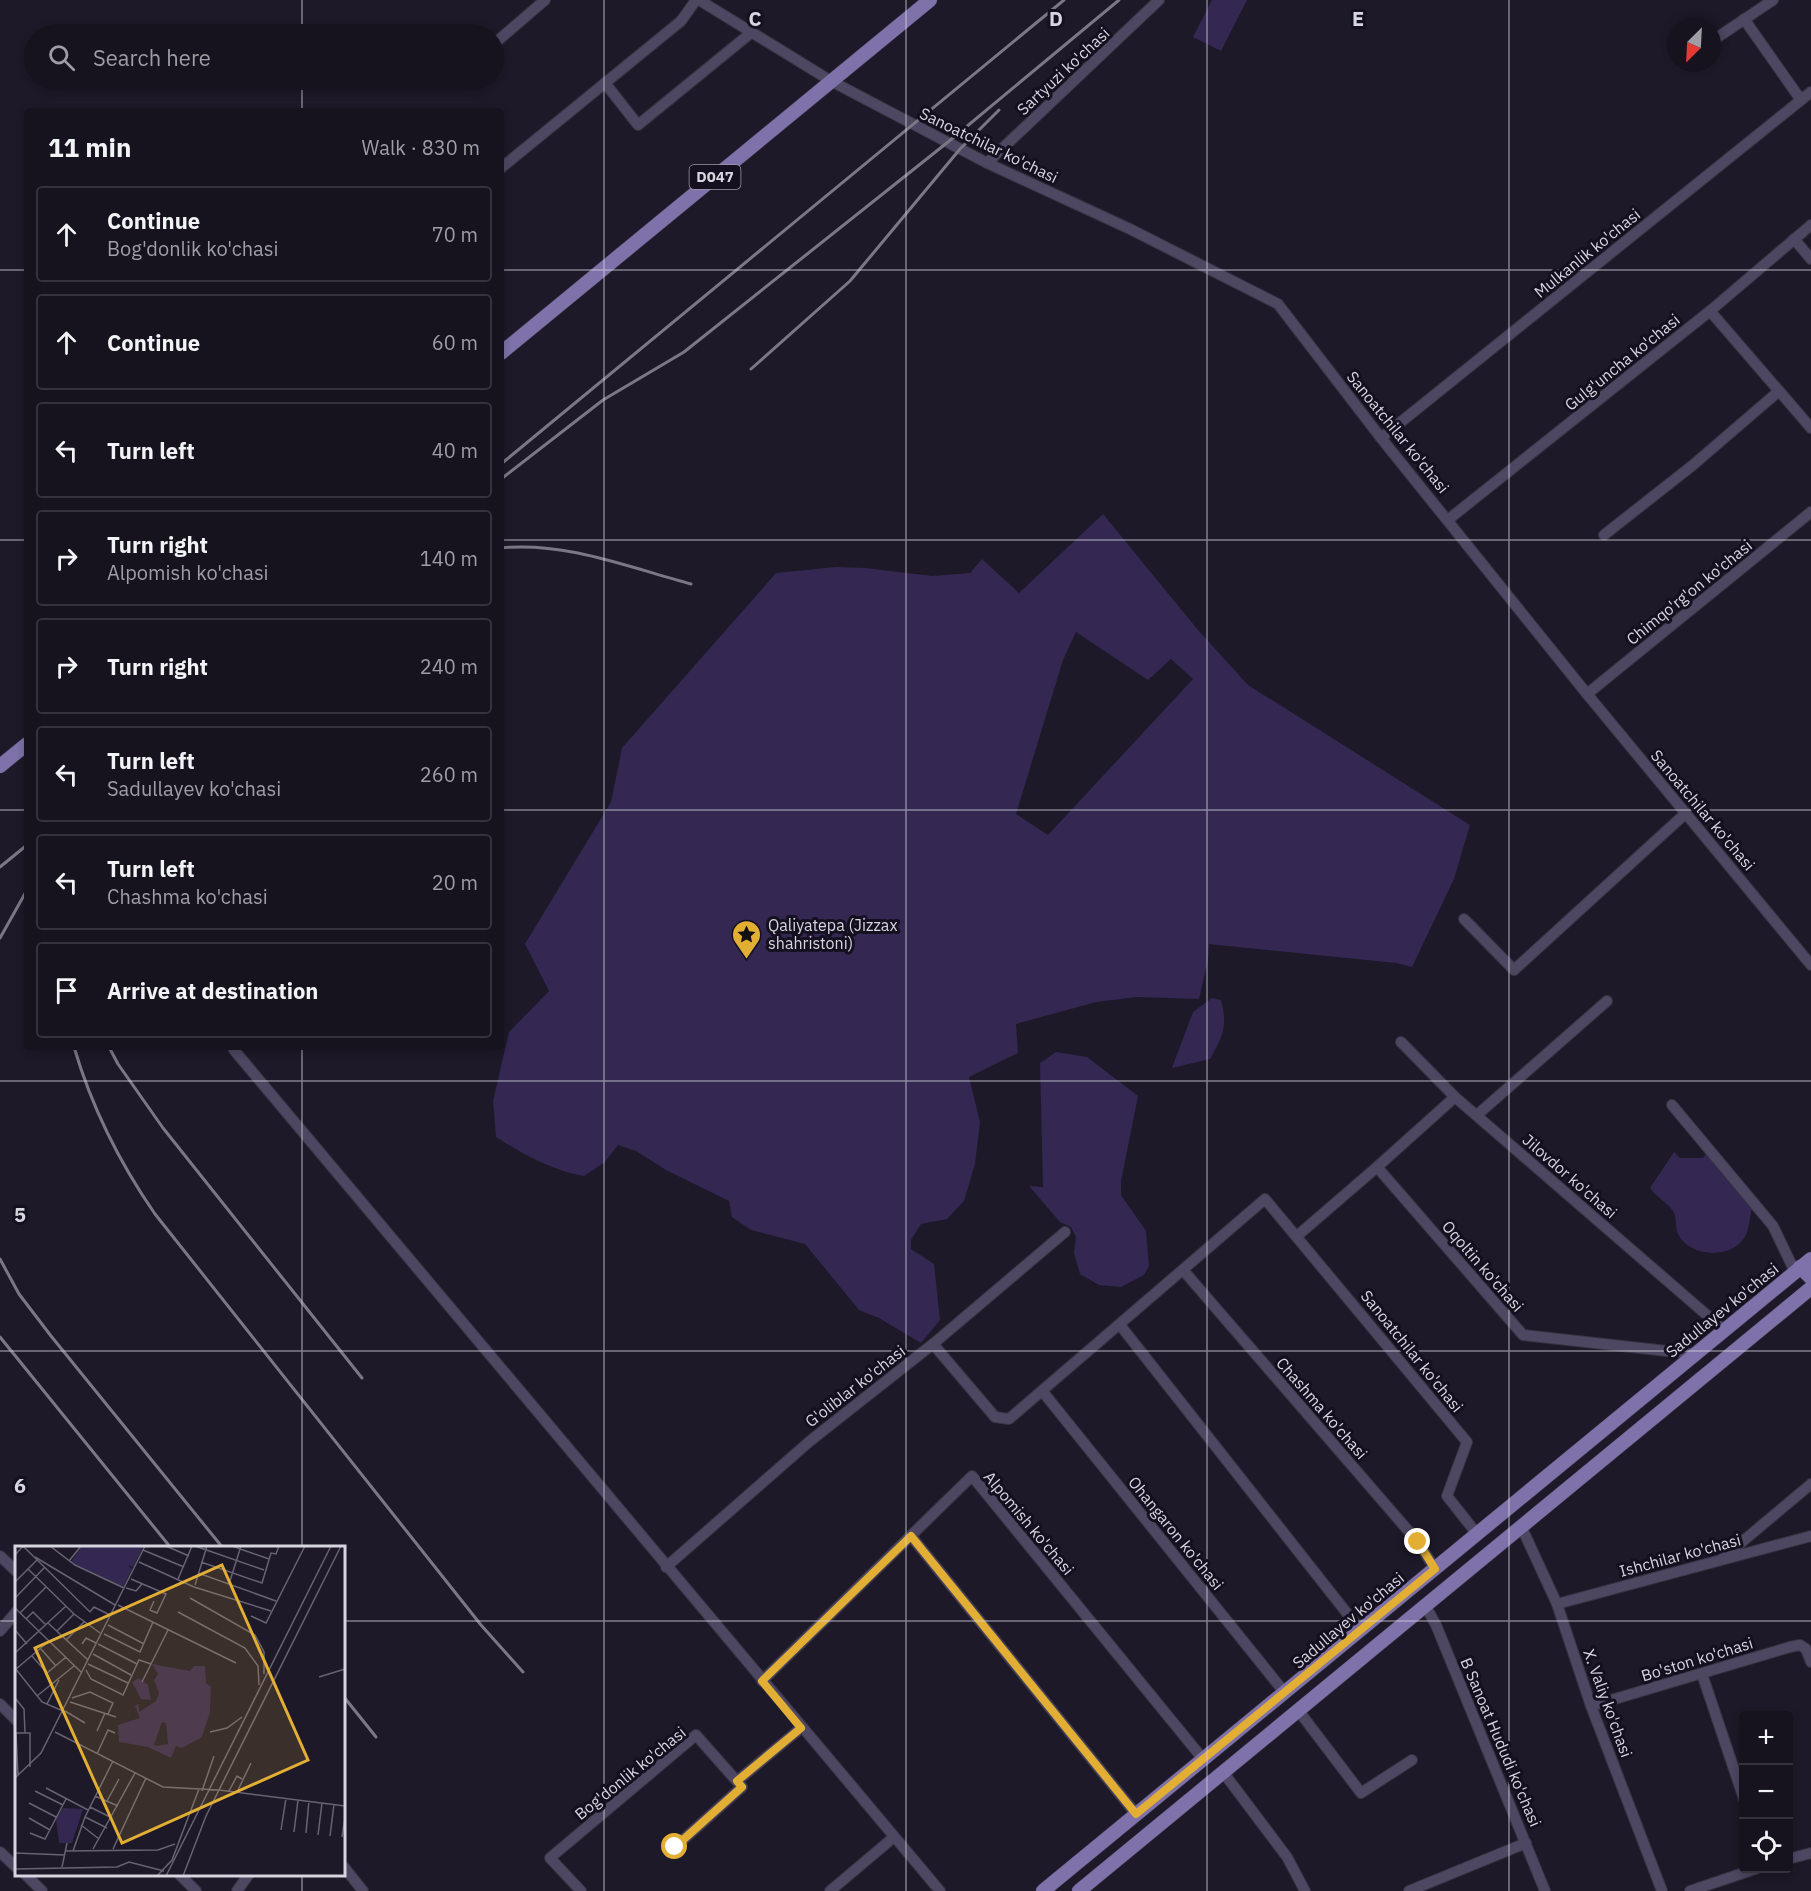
<!DOCTYPE html>
<meta charset="utf-8">
<style>
body{margin:0;font-family:"IBM Plex Sans",sans-serif;background:#23202b;color:#f1f3f6}
.controls{position:absolute;right:18px;bottom:18px;display:grid;overflow:hidden;border-radius:6px;box-shadow:0 3px 9px #0003}
.controls button{width:54px;height:54px;display:grid;place-items:center;padding:0;border:0;border-bottom:2px solid #35323c;background:#16131e;color:#f1f3f6;font:30px sans-serif}
.compass{position:absolute;left:1667px;top:18px;width:54px;height:54px;border-radius:50%;background:#16131e;box-shadow:0 3px 9px #0003;rotate:204deg}
.stop{position:absolute;width:18px;height:18px;margin:-14px;border:4px solid #e2af34;border-radius:50%;background:#fff}
.stop.end{background:#e2af34;border-color:#fff;box-shadow:0 2px 6px #0008}
.list{margin:0;padding:0;list-style:none}
h2{display:flex;justify-content:space-between;align-items:center;height:78px;margin:0;padding:0 24px;font-size:26px}
h2 small{font-size:20px;font-weight:400;color:#9e9ea4}
.list li{display:grid;grid-template-columns:39px 1fr auto;gap:18px;align-items:center;box-sizing:border-box;height:96px;margin:0 12px 12px;padding:0 12px;border:2px solid #35323c;border-radius:6px}
.list b{display:block;font-size:22px;white-space:nowrap}
.list p{margin:0;font-size:20px;white-space:nowrap;color:#9e9ea4}
.list em{font-size:20px;font-style:normal;color:#9e9ea4}
.icon{flex:none;width:33px;height:33px;fill:none;stroke:currentColor;stroke-width:2;stroke-linecap:round;stroke-linejoin:round}
.map{position:relative;flex:none;width:1811px;height:1891px;overflow:hidden}
.search{position:absolute;background:#16131e;box-shadow:0 3px 9px #0003;left:24px;top:24px;width:480px;height:66px;display:flex;align-items:center;gap:15px;box-sizing:border-box;padding:0 21px;border-radius:33px;color:#9e9ea4;font-size:22px}
.panel{position:absolute;background:#16131e;box-shadow:0 3px 9px #0003;left:24px;top:108px;width:480px;height:942px;border-radius:6px}
.map>svg:first-child{display:block}
.green{fill:#342752;fill-rule:evenodd}
.lines{fill:none;stroke-linecap:round;stroke-linejoin:round}
.minor-casing{stroke:#373342;stroke-width:12}
.major-casing{stroke:#373342;stroke-width:15}
.minor{stroke:#4d4762;stroke-width:10}
.major{stroke:#7f71a9;stroke-width:14}
.rail{stroke:#7b7885;stroke-width:3}
.route{stroke:#e2af34;stroke-width:8}
.grid{fill:none;stroke:#d7d5e0;stroke-width:1.5;stroke-opacity:0.55}
.labels{text-anchor:middle;stroke-width:6;stroke-linejoin:round;paint-order:stroke}
.shield{fill:#14101f;stroke:#9c9aa6;stroke-width:1.5}
.shield-label{font-size:15px;font-weight:bold;fill:#d7d5e0}
.street-label{font-size:16px;fill:#d7d5e0;stroke:#14101f}
.poi-label{font-size:16px;fill:#d7d5e0;stroke:#14101f;text-anchor:start}
.inset-road{fill:none;stroke:#676472;stroke-width:1.5}
.view{fill:#e2af34;fill-opacity:0.15;stroke:#e2af34;stroke-width:3}
.inset-edge{fill:none;stroke:#d7d5e0;stroke-width:3}
.grid-label{font-size:20px;text-anchor:middle;font-weight:bold;fill:#d7d5e0;stroke:#14101f;stroke-width:6;stroke-linejoin:round;paint-order:stroke}
</style>
<div class="map">
<svg width="1811" height="1891" viewBox="0 0 1811 1891">
<rect width="100%" height="100%" fill="#1d1928"/>
<g class="green">
<polygon points="1212,0 1247,0 1221,51 1193,37"/>
<path d="M1103,514L1198,630L1248,685L1470,825L1454,879L1412,967L1396,963L1209,944L1208,960L1199,999L1137,997L1096,1002L1016,1024L1018,1053L969,1077L980,1122L975,1164L964,1201L947,1219L921,1224L911,1240V1249L934,1264L940,1320L921,1343L879,1318L859,1310L805,1244L751,1230L732,1217L729,1201L666,1170L636,1151L618,1145L605,1162L584,1176C551,1170 524,1155 496,1137L493,1101L509,1032L549,991L525,944L611,802L622,748L776,573L836,567L865,568L932,576L970,573L982,559L1019,593ZM1076,632L1148,680L1171,659L1193,679L1048,835L1016,814L1063,660Z"/>
<path d="M1212,998L1221,1000C1228,1026 1223,1036 1210,1059L1172,1068L1193,1012Z"/>
<polygon points="1056,1052 1087,1057 1138,1096 1121,1181 1121,1195 1146,1231 1149,1266 1144,1275 1121,1287 1099,1285 1080,1274 1074,1253 1076,1237 1071,1227 1060,1222 1029,1186 1043,1187 1040,1063"/>
<path d="M1674,1152L1680,1158H1703L1706,1154L1752,1208C1750,1216 1749,1228 1746,1235C1733,1260 1690,1258 1678,1234C1675,1228 1677,1217 1673,1211C1668,1203 1656,1197 1650,1188Z"/>
</g>
<g class="lines">
<defs>
<g id="minor">
<polyline points="699,0 831,81 987,163 1130,229 1278,304 1381,438 1587,694 1811,965"/>
<polyline points="1744,19 1801,100"/>
<polyline points="1712,41 1773,0"/>
<polyline points="494,44 545,0"/>
<polyline points="605,83 638,125 752,32"/>
<polyline points="987,163 1159,0"/>
<polyline points="501,168 681,21 696,0"/>
<polyline points="1794,239 1811,259"/>
<polyline points="1710,311 1811,428"/>
<polyline points="1381,438 1811,92"/>
<polyline points="1449,519 1710,311 1811,225"/>
<polyline points="1604,535 1693,465 1779,391"/>
<polyline points="1587,694 1811,512"/>
<polyline points="1464,919 1514,970 1686,813"/>
<polyline points="1401,1042 1455,1097 1723,1329"/>
<polyline points="234,1050 940,1891"/>
<polyline points="1455,1097 1377,1167 1523,1335 1694,1354"/>
<polyline points="1672,1105 1773,1226 1795,1272"/>
<polyline points="1477,1115 1607,1001"/>
<polyline points="1297,1236 1377,1167"/>
<polyline points="1183,1270 1418,1542 1435,1569"/>
<polyline points="1120,1325 1361,1631"/>
<polyline points="933,1344 995,1417 1009,1419 1265,1199 1467,1442 1447,1496 1477,1534"/>
<polyline points="1043,1392 1285,1693"/>
<polyline points="1521,1526 1557,1604 1591,1706 1662,1891"/>
<polyline points="911,1536 1136,1814"/>
<polyline points="0,1556 16,1571"/>
<polyline points="1724,1557 1811,1484"/>
<polyline points="666,1567 810,1441 933,1344 1065,1232"/>
<polyline points="1557,1604 1811,1536"/>
<polyline points="1425,1605 1436,1625 1545,1891"/>
<polyline points="0,1631 16,1612"/>
<polyline points="1702,1674 1744,1799"/>
<polyline points="762,1681 972,1476 1203,1759"/>
<polyline points="0,1704 16,1720"/>
<polyline points="1591,1706 1790,1647 1800,1645 1806,1649 1811,1662"/>
<polyline points="1298,1710 1361,1793 1412,1760"/>
<polyline points="1223,1772 1287,1857 1305,1891"/>
<polyline points="737,1781 801,1728"/>
<polyline points="0,1852 16,1867"/>
<polyline points="1788,1859 1811,1853"/>
<polyline points="344,1867 363,1891"/>
<polyline points="25,1874 42,1891"/>
<polyline points="179,1874 196,1891"/>
<polyline points="237,1891 249,1874"/>
<polyline points="581,1891 550,1858 696,1735 742,1787 675,1847"/>
<polyline points="830,1891 894,1837"/>
<polyline points="1409,1891 1526,1843"/>
<polyline points="1690,1891 1758,1868"/>
</g>
<g id="major">
<polyline points="501,353 930,0"/>
<polyline points="0,766 27,744"/>
<polyline points="1800,1267 1811,1278"/>
<polyline points="1043,1891 1811,1259"/>
<polyline points="1079,1891 1811,1288"/>
</g>
</defs>
<use href="#minor" class="minor-casing"/>
<use href="#major" class="major-casing"/>
<use href="#minor" class="minor"/>
<use href="#major" class="major"/>
<g class="rail">
<polyline points="751,369 850,281 960,149 999,110"/>
<polyline points="501,464 1064,0"/>
<polyline points="501,479 603,400 684,352 948,142 1119,0"/>
<path d="M501,548C564,541 631,568 691,584"/>
<polyline points="0,867 27,845"/>
<polyline points="0,938 27,890"/>
<path d="M74,1047C92,1108 119,1162 155,1214L481,1625L523,1672"/>
<polyline points="109,1047 118,1064 163,1128 362,1378"/>
<polyline points="0,1259 19,1294 51,1336 223,1548"/>
<polyline points="0,1337 171,1548"/>
<polyline points="344,1697 376,1737"/>
</g>
</g>
<g class="lines">
<polyline class="route" points="675,1847 742,1787 737,1781 801,1728 762,1681 911,1536 1136,1814 1435,1569 1418,1542"/>
</g>
<path class="grid" d="M302,0V34M604,0V1891M906,0V1891M1207,0V1891M1509,0V1891M302,80V111M0,270H27M501,270H1811M0,540H27M501,540H1811M0,810H27M501,810H1811M302,1047V1548M0,1081H1811M0,1351H1811M0,1621H16M344,1621H1811M302,1874V1891"/>
<defs>
<symbol id="sight-pin" viewBox="-11 -11 22 30"><path d="M0 17L-7.5 6A9.5 9.5 0 1 1 7.5 6Z" fill="#e2af34" stroke="#14101f"/><path d="M0-6L1.8-2.2L6-1.7L2.9 1.2L3.7 5.4L0 3.3L-3.7 5.4L-2.9 1.2L-6-1.7L-1.8-2.2Z" fill="#111"/></symbol>
</defs>
<g fill-rule="evenodd">
<use href="#sight-pin" x="730" y="918" width="33" height="45"/>
</g>
<g class="labels">
<rect class="shield" x="689.5" y="165" width="51" height="24" rx="4.5"/>
<g class="shield-label">
<text x="715" y="182">D047</text>
</g>
<g class="street-label">
<text transform="translate(1063 71) rotate(-43)" y="6">Sartyuzi ko'chasi</text>
<text transform="translate(989 145) rotate(26)" y="6">Sanoatchilar ko'chasi</text>
<text transform="translate(1587 253) rotate(-39)" y="6">Mulkanlik ko'chasi</text>
<text transform="translate(1622 362) rotate(-39)" y="6">Gulg'uncha ko'chasi</text>
<text transform="translate(1398 432) rotate(51)" y="6">Sanoatchilar ko'chasi</text>
<text transform="translate(1689 592) rotate(-39)" y="6">Chimqo'rg'on ko'chasi</text>
<text transform="translate(1703 810) rotate(50)" y="6">Sanoatchilar ko'chasi</text>
<text transform="translate(1570 1176) rotate(41)" y="6">Jilovdor ko'chasi</text>
<text transform="translate(1483 1266) rotate(49)" y="6">Oqoltin ko'chasi</text>
<text transform="translate(1722 1310) rotate(-39)" y="6">Sadullayev ko'chasi</text>
<text transform="translate(1412 1351) rotate(51)" y="6">Sanoatchilar ko'chasi</text>
<text transform="translate(855 1386) rotate(-38)" y="6">G'oliblar ko'chasi</text>
<text transform="translate(1322 1408) rotate(49)" y="6">Chashma ko'chasi</text>
<text transform="translate(1029 1523) rotate(50)" y="6">Alpomish ko'chasi</text>
<text transform="translate(1176 1533) rotate(51)" y="6">Ohangaron ko'chasi</text>
<text transform="translate(1680 1555) rotate(-15)" y="6">Ishchilar ko'chasi</text>
<text transform="translate(1348 1620) rotate(-40)" y="6">Sadullayev ko'chasi</text>
<text transform="translate(1697 1659) rotate(-17)" y="6">Bo'ston ko'chasi</text>
<text transform="translate(1608 1703) rotate(70)" y="6">X. Valiy ko'chasi</text>
<text transform="translate(1501 1742) rotate(67)" y="6">B Sanoat Hududi ko'chasi</text>
<text transform="translate(630 1773) rotate(-39)" y="6">Bog'donlik ko'chasi</text>
</g>
<g class="poi-label">
<text x="768" y="931">Qaliyatepa (Jizzax<tspan x="768" dy="18">shahristoni)</tspan></text>
</g>
</g>
<g transform="translate(15 1546)">
<rect width="330" height="330" fill="#1d1928"/>
<path d="M67,0H127L128,1L118,21L112,19L117,23L108,41L56,16ZM137,118L175,125L179,120H190L191,137L196,141L195,166L187,191L167,202L161,200L156,212L133,201L104,196L103,179L125,172L120,160L124,158V166L141,155L144,147L139,134L143,128ZM147,176L151,177L153,198L142,200L139,199ZM124,132L133,139L136,154L126,153L117,136ZM48,262L68,263L57,297H44L41,273Z" fill="#342752" fill-rule="evenodd"/>
<path class="inset-road" d="M35,0L60,19L109,42M151,0L174,10M180,0L249,24M217,0L254,13M128,4L169,21M0,9L8,0L75,66L79,61L95,69M20,11L100,59M54,15L66,0M124,16L179,41L256,65M186,16L247,37L256,7L261,8L264,0M13,23L59,68L85,87M183,27L261,55M116,33L151,48L142,67L135,64L139,55M163,33L177,0M0,36L22,14M214,38L226,0M180,39L192,0M111,42L121,45L127,38M0,52L30,21M175,52L240,89L249,106V128M103,59L221,117M0,62L67,127M163,66L230,102L243,120L244,139M5,67L31,41M236,70L251,77L290,0M11,73L18,66L31,79M33,77L73,114M93,79L129,98M0,84L12,98M42,85L59,68M89,88L125,106L138,76M51,94L69,76M67,98L71,92L81,97M83,98L122,118M26,103L41,120M0,107L51,60M78,108L116,129M17,110L32,127L51,111M73,118L113,137M0,122L27,156L48,165M1,123L34,95M71,124L76,133L108,149L124,114L136,118M304,131L330,123M127,136L153,84M22,150L59,120M0,152L9,163L10,187M57,152L75,146L98,157L93,168M55,156L101,171M32,158L44,134M50,165L70,177M82,185L90,167M40,186L148,241L204,244L330,260M195,186L212,182L227,171M0,187H15V221M1,187L3,230M82,208L93,184L100,187M0,232L26,207L130,0M31,242L73,264M20,245L48,259M187,245L199,210M214,245L222,230L227,233M222,246L236,217M80,250L103,260M92,255L104,233M14,257L41,271M75,261L97,272M70,271L92,282M14,272L35,284M66,279L84,293M266,284L271,252M279,286L283,254M15,287L30,293L51,253M291,287L294,255M303,289L307,257M315,290L319,258M327,291L330,271M78,303L120,227M98,303L131,232M51,305L143,304L160,298M58,305L70,271L98,215M0,307L50,309M47,321L52,297M0,323L102,321L114,316L149,325M142,330L157,314L184,243M151,330L316,0M168,330L191,270L326,0"/>
<path class="view" d="M207,19L293,214L107,297L20,102Z"/>
<rect width="330" height="330" class="inset-edge"/>
</g>
<g class="grid-label">
<text x="755" y="26">C</text>
<text x="1056" y="26">D</text>
<text x="1358" y="26">E</text>
<text x="20" y="1222">5</text>
<text x="20" y="1493">6</text>
</g>
</svg>
<div class="controls">
<button>+</button>
<button>−</button>
<button><svg class="icon" aria-label="locate" viewBox="0 0 24 24"><circle cx="12" cy="12" r="6"/><path d="M12 2v4M12 18v4M2 12h4M18 12h4"/></svg></button>
</div>
<svg class="compass" viewBox="-18 -18 36 36"><path d="M0-13l5 13h-10z" fill="#e53935"/><path d="M0 13l5-13h-10z" fill="#9e9ea4"/></svg>
<div class="stop" style="left:675px;top:1847px"></div>
<div class="stop end" style="left:1418px;top:1542px"></div>
<div class="search"><svg class="icon" aria-label="search" viewBox="0 0 24 24"><circle cx="10" cy="10" r="6"/><path d="M15 15l6 6"/></svg>Search here</div>
<section class="panel">
<h2>11 min<small>Walk · 830 m</small></h2>
<ul class="list">
<li><svg class="icon" aria-label="ahead" viewBox="0 0 24 24"><path d="M12 20V5M6 11l6-6 6 6"/></svg><div><b>Continue</b><p>Bog'donlik ko'chasi</p></div><em>70 m</em></li>
<li><svg class="icon" aria-label="ahead" viewBox="0 0 24 24"><path d="M12 20V5M6 11l6-6 6 6"/></svg><div><b>Continue</b></div><em>60 m</em></li>
<li><svg class="icon" aria-label="left" viewBox="0 0 24 24"><path d="M17 20v-9H6M10 6l-5 5 5 5"/></svg><div><b>Turn left</b></div><em>40 m</em></li>
<li><svg class="icon" aria-label="right" viewBox="0 0 24 24"><path d="M7 20v-9h11M14 6l5 5-5 5"/></svg><div><b>Turn right</b><p>Alpomish ko'chasi</p></div><em>140 m</em></li>
<li><svg class="icon" aria-label="right" viewBox="0 0 24 24"><path d="M7 20v-9h11M14 6l5 5-5 5"/></svg><div><b>Turn right</b></div><em>240 m</em></li>
<li><svg class="icon" aria-label="left" viewBox="0 0 24 24"><path d="M17 20v-9H6M10 6l-5 5 5 5"/></svg><div><b>Turn left</b><p>Sadullayev ko'chasi</p></div><em>260 m</em></li>
<li><svg class="icon" aria-label="left" viewBox="0 0 24 24"><path d="M17 20v-9H6M10 6l-5 5 5 5"/></svg><div><b>Turn left</b><p>Chashma ko'chasi</p></div><em>20 m</em></li>
<li><svg class="icon" aria-label="arrive" viewBox="0 0 24 24"><path d="M6 21V4h12l-3 4 3 4H6"/></svg><div><b>Arrive at destination</b></div></li>
</ul>
</section>
</div>
